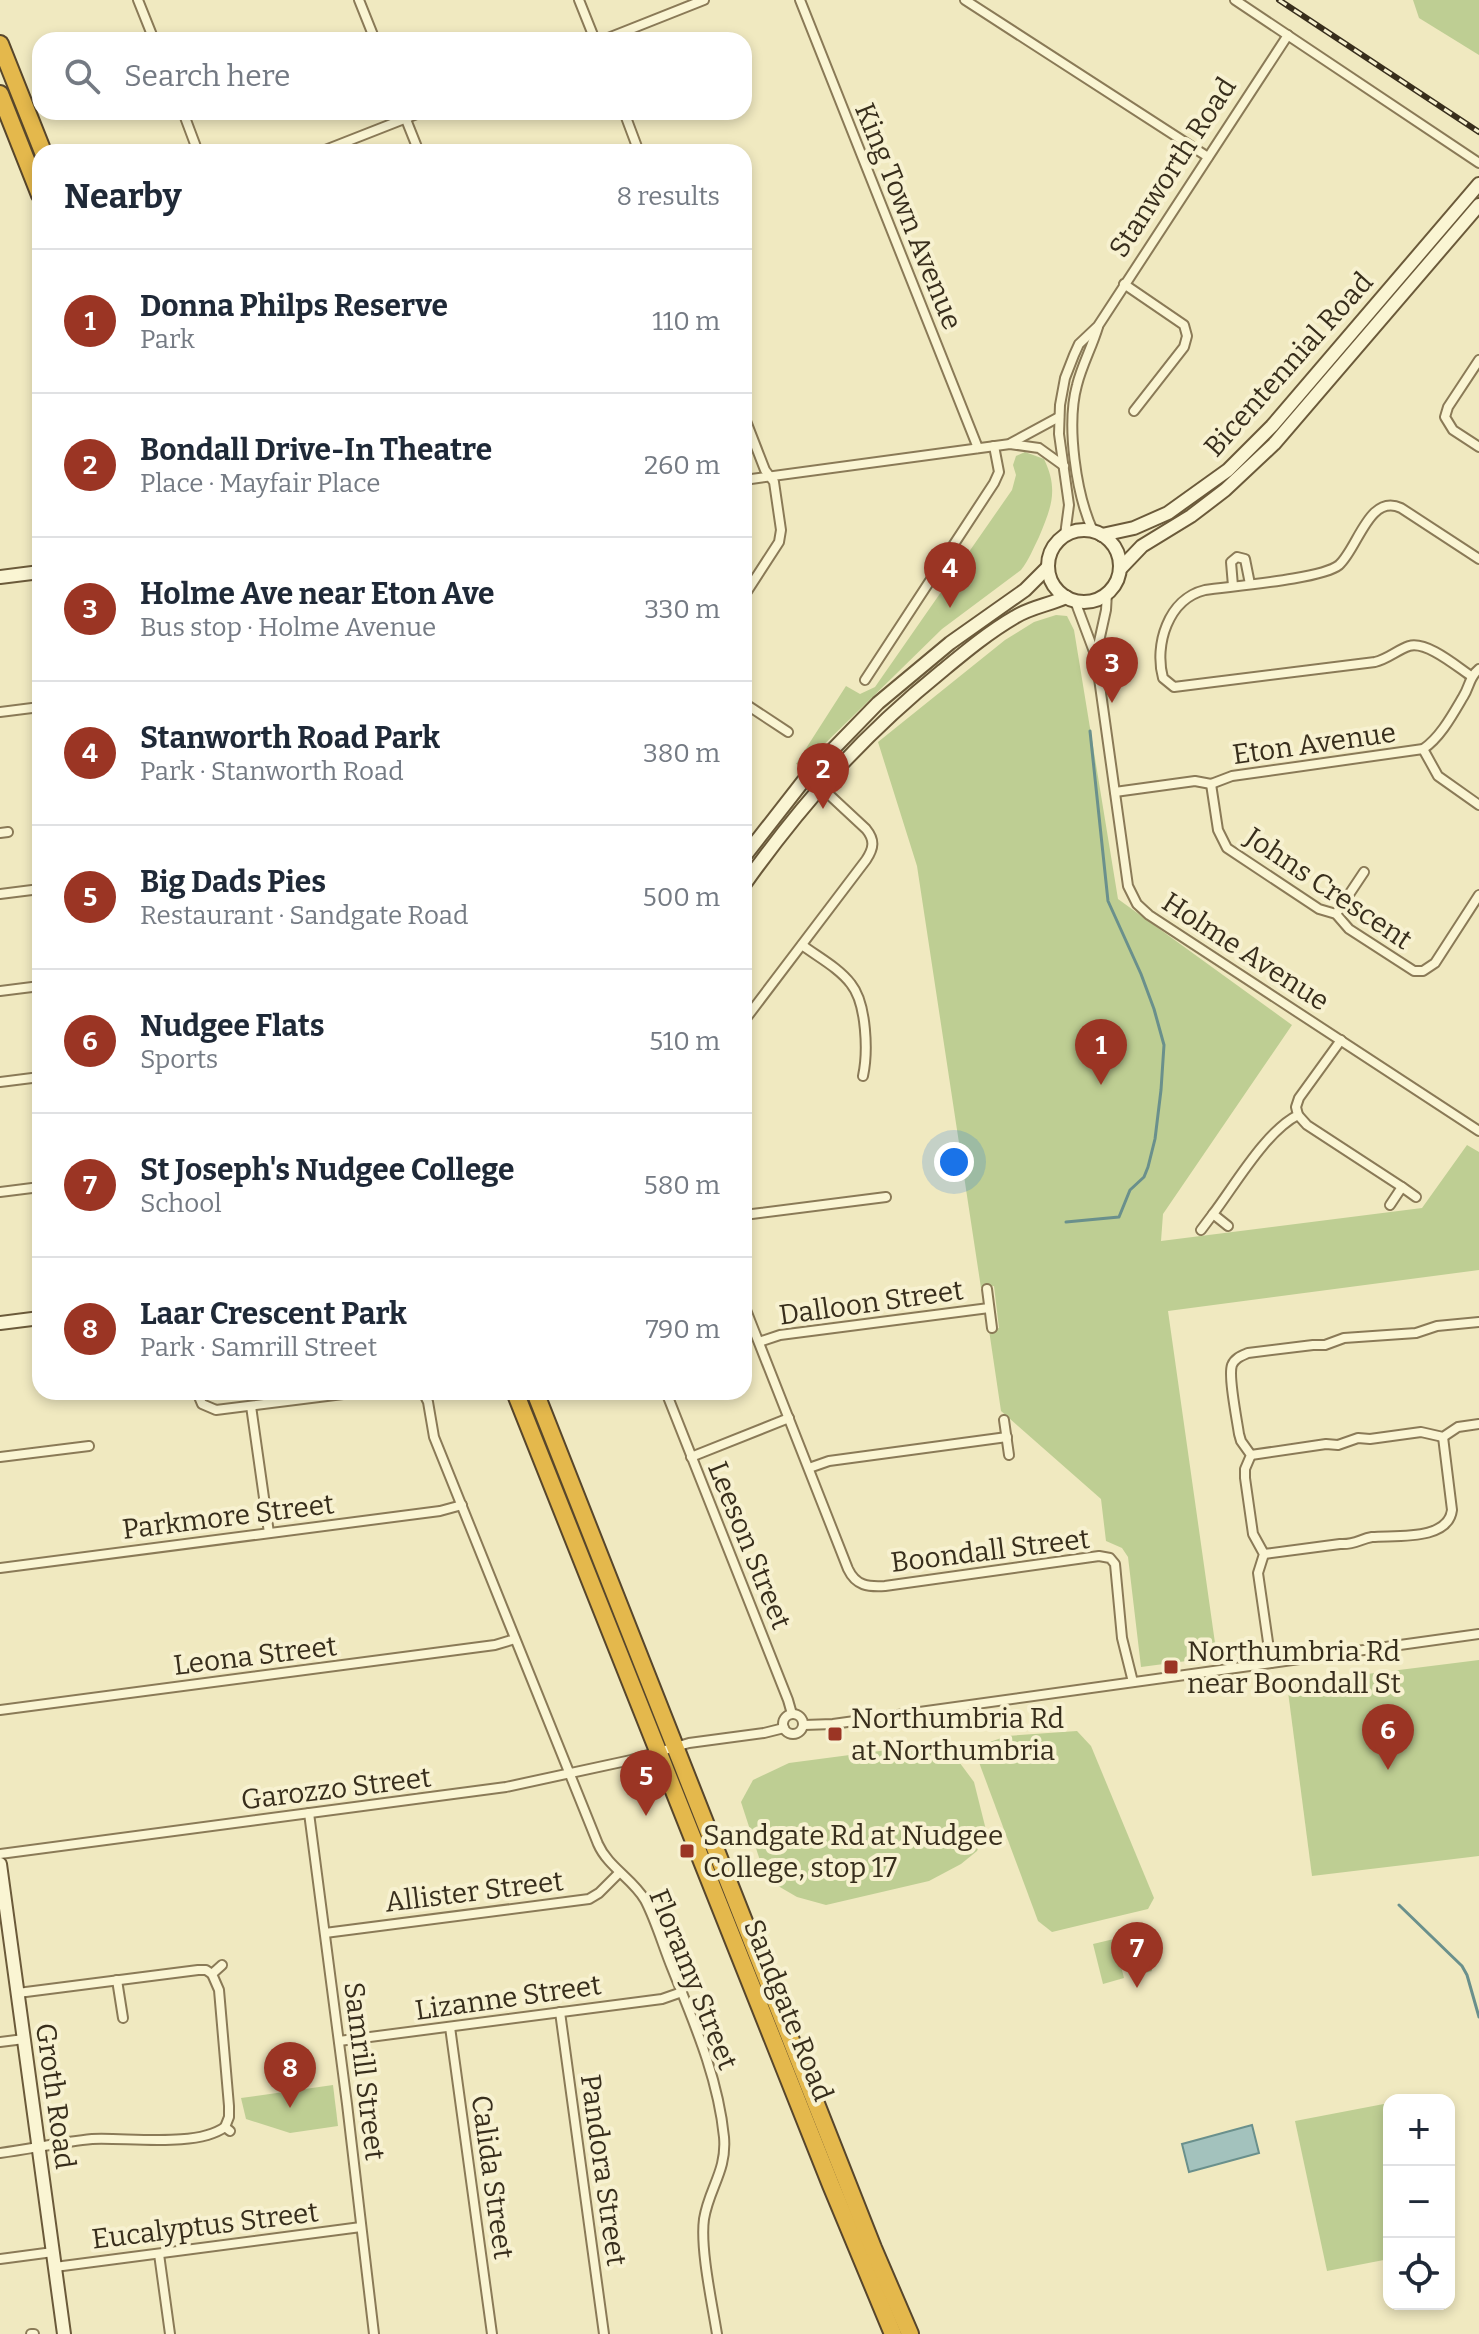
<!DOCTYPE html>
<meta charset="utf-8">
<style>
body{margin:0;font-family:Bitter,serif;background:#f6f6f7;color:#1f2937}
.controls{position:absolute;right:24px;bottom:24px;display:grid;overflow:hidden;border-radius:16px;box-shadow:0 4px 12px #0003}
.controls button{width:72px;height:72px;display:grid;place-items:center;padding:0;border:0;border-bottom:2px solid #e0e1e3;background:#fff;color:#1f2937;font:40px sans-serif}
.you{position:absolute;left:954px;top:1162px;width:28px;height:28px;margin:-20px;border:6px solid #fff;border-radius:50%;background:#1a73e8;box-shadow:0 0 0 12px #1a73e833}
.badge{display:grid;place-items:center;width:52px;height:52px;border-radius:50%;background:#9b3524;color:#fff;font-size:26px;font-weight:700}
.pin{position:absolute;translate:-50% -66px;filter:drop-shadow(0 2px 4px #0008)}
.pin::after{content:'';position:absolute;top:42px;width:28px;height:24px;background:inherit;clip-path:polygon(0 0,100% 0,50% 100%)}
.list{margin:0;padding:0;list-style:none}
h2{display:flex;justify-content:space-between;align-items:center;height:104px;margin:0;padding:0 32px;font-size:34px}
h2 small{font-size:26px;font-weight:400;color:#747a83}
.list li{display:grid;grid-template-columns:52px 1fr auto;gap:24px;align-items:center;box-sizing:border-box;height:144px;padding:0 32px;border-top:2px solid #e0e1e3}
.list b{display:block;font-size:30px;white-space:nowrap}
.list p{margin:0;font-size:26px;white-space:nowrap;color:#747a83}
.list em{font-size:26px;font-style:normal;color:#747a83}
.icon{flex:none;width:44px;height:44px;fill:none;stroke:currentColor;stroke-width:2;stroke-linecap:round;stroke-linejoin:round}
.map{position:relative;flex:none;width:1479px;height:2334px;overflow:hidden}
.search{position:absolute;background:#fff;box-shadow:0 4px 12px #0003;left:32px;top:32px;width:720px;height:88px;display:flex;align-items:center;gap:20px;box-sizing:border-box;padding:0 28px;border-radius:24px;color:#747a83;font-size:30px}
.panel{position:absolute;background:#fff;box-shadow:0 4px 12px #0003;left:32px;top:144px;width:720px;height:1256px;border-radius:24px}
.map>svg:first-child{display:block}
.green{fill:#bece93}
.water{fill:#a3c2bd;stroke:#6a908c;stroke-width:2}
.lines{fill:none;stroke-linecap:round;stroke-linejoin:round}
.stream{stroke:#6a908c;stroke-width:3}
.street-casing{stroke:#8a7a57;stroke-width:12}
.secondary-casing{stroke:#6b5a3a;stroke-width:16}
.highway-casing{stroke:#57462c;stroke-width:20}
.street{stroke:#faf5d3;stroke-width:8}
.secondary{stroke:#faf5d3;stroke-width:12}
.highway{stroke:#e4b84c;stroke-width:16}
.rail-casing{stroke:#382e1c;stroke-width:6}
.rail{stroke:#f7f1d0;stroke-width:3;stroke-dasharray:9;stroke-linecap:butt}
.poi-dot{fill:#9b3524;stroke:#f7f1d0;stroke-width:3}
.labels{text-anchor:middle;stroke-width:8;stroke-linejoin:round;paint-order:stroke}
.street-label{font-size:28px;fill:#382e1c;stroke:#f7f1d0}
.poi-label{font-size:28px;fill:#382e1c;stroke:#f7f1d0;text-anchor:start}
</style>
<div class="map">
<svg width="1479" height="2334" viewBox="0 0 1479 2334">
<rect width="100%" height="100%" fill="#f0e9c0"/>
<g class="green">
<polygon points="1413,0 1479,0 1479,55 1419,18"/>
<path d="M1025,452L1044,459C1059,490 1051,508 1039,537C1033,549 1029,560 1021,570L942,629L802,766L796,764L846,686L860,694L875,687L1012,490L1016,475L1013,465L1016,456Z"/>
<polygon points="1056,615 1067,616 1074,630 1118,899 1292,1025 1163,1214 1161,1241 1422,1208 1467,1145 1479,1152 1479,1270 1168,1311 1217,1657 1141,1667 1128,1557 1122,1548 1106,1541 1101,1499 1001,1411 989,1330 999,1328 994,1286 981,1288 917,866 878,742 1005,640 1034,622"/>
<polygon points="1479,1660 1479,1856 1312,1876 1287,1684"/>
<polygon points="1077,1731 1091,1746 1154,1898 1148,1909 1052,1932 1038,1921 977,1757 987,1743 1007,1736"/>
<polygon points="933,1744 954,1755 974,1782 986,1830 977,1851 961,1864 929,1881 826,1905 797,1897 766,1879 741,1802 753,1780 789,1763"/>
<polygon points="1142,1932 1152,1971 1131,1977 1121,1937"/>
<polygon points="1114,1939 1124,1978 1103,1984 1093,1944"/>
<polygon points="333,2085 338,2126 290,2133 246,2119 241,2098"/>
<polygon points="1389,2103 1389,2259 1327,2271 1295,2121"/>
</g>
<polygon class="water" points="1252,2125 1259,2153 1189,2172 1182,2144"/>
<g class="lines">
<g class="stream">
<polyline points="1066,1222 1119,1217 1130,1190 1144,1177 1148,1167 1155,1139 1161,1090 1164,1045 1154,1009 1141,974 1108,901 1090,731"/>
<polyline points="1399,1905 1462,1966 1467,1975 1479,2017"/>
</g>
<defs>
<g id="street">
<polyline points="138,0 154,40"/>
<polyline points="359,0 375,40"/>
<polyline points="579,0 595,40"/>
<polyline points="800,0 978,448"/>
<polyline points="965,0 1208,157"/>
<polyline points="1235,0 1479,163"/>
<polyline points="603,40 704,0"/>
<polyline points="183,112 198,152"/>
<polyline points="403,112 419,152"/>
<polyline points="624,112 639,152"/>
<polyline points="320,152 422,112"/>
<polyline points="1124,284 1184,325 1187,336 1184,347 1134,411"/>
<polyline points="1479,360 1448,407 1445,417 1453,430 1479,447"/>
<polyline points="744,416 765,470 774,482 781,530 779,542 744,596"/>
<polyline points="1011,443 1059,417"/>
<polyline points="744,480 1010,444 1039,448 1064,466"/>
<path d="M1093,531C1076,494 1066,425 1077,385C1082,365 1092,347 1098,327"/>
<polyline points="1065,535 1069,505 1059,434 1060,405 1065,378 1074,355 1079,344 1098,326 1288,35"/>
<polyline points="1233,586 1231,562 1237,557 1245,559 1250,584"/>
<polyline points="1075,601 1096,657 1128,886 1137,904 1149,915 1479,1131"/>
<polyline points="1096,655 1106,610 1107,593"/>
<path d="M1471,676C1456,666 1427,641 1409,646C1397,650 1388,659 1375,662L1174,687L1163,678C1154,645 1168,599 1205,590C1232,586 1322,579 1339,565C1358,548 1369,493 1401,508L1479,559"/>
<polyline points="865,680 994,483 999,472 994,446"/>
<polyline points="744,703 788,732"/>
<polyline points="0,712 40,707"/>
<polyline points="1423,749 1438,776 1479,805"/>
<polyline points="1211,784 1218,830 1227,848 1319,909 1336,914 1349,929 1414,971 1423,971 1435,963 1479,895"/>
<path d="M1115,792L1195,781L1211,784L1232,776L1423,749C1440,738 1453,714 1463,697C1470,686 1469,677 1479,669"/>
<polyline points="0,833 8,832"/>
<polyline points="0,894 40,889"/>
<polyline points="1336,914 1364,872"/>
<path d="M802,945C818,957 839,968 851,984C867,1004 868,1053 863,1076"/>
<polyline points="0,991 40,986"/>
<path d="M744,1021L866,860C874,848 875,840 866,829L808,775"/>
<polyline points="0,1082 40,1077"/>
<polyline points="1298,1115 1307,1125 1402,1187"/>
<polyline points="0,1192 40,1187"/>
<polyline points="1390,1205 1402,1187 1416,1197"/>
<path d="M1213,1214C1235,1185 1266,1131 1298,1115L1296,1107L1299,1098L1341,1040"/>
<polyline points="744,1215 886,1197"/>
<polyline points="1201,1230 1213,1214 1228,1226"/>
<polyline points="987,1289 992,1328"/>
<path d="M744,1305L848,1569C856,1586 868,1587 885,1586L1099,1556L1110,1558L1115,1564L1122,1638L1133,1682"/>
<polyline points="759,1342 780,1335 989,1308"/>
<polyline points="197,1392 202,1404 216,1410 359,1392"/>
<path d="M423,1392L428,1402L434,1437L598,1844C608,1867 633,1879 645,1900C656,1921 663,1946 672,1968C694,2023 718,2077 724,2137C727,2171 709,2188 704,2219C700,2248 712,2303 717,2334"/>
<polyline points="666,1392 788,1700 792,1714"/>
<polyline points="251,1406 269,1533"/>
<polyline points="1004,1420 1009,1455"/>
<polyline points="1251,1455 1326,1444 1338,1445 1358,1438 1370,1439 1421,1432 1443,1437 1458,1427 1479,1424"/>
<polyline points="0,1457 89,1446"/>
<polyline points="691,1457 789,1418"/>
<polyline points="809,1468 829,1461 1007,1437"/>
<path d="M1264,1554L1340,1544C1355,1545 1360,1539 1372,1537C1396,1535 1448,1541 1452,1510L1443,1437"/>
<polyline points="0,1568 440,1511 462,1505"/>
<path d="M1271,1663L1258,1573L1264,1554L1253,1534L1245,1478V1469L1251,1455L1241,1441L1239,1434C1237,1420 1228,1376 1232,1365C1235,1358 1241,1356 1248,1353L1313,1345H1325L1344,1338L1416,1333L1437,1326L1479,1322"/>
<polyline points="0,1710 495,1645 515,1639"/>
<circle cx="793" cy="1724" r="10"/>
<polyline points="804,1725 833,1724 1479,1634"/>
<polyline points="309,1813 347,2104 374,2334"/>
<polyline points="0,1854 506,1787 631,1760 689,1743 764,1733 784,1728"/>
<polyline points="325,1933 589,1899 599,1893 619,1873"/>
<polyline points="222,1965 212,1974 219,1990 229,2106 229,2117 225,2127"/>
<polyline points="117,1980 123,2018"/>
<polyline points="18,1993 198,1970 206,1970 212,1974"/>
<polyline points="560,2012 604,2334"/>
<polyline points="450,2027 492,2334"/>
<polyline points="339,2041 662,1999 682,1992"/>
<polyline points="0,2042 24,2039"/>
<path d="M0,2153C31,2149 61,2142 92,2139C126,2137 196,2148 225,2127L230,2131"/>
<polyline points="159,2254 170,2334"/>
<polyline points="0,2259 53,2252"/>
<polyline points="55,2267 361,2227"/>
<polyline points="31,2334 34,2334"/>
</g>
<g id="secondary">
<circle cx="1084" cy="566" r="36"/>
<polyline points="1102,535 1134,528 1168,513 1228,470 1272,426 1479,184"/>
<polyline points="1120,569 1142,546 1191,516 1225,490 1274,444 1479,205"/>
<polyline points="0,577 40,572"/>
<polyline points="744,857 808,775 878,703 950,643 1025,590 1048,567"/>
<path d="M744,885C803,802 863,735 942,671C965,652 989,632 1015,617C1031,607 1049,605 1066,597"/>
<polyline points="0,1323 40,1318"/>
<polyline points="0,1864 64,2334"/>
</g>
<g id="highway">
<polyline points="0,44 43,152"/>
<polyline points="0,94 40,195"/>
<polyline points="515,1392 831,2185 893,2334"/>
<polyline points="535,1392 873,2248 910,2334"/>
</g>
</defs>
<use href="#street" class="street-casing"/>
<use href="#secondary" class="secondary-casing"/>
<use href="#highway" class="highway-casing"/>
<use href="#street" class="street"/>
<use href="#secondary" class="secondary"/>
<use href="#highway" class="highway"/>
<defs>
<polyline id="rail" points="1279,0 1479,132"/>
</defs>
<use href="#rail" class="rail-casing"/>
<use href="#rail" class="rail"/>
</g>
<g class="poi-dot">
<rect x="1163" y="1659" width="16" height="16" rx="4"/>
<rect x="827" y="1726" width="16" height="16" rx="4"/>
<rect x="679" y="1843" width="16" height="16" rx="4"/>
</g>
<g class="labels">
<g class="street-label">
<text transform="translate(1172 167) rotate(-57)" y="10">Stanworth Road</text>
<text transform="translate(909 216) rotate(68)" y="10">King Town Avenue</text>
<text transform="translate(1288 364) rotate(-48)" y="10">Bicentennial Road</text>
<text transform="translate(1314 743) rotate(-8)" y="10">Eton Avenue</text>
<text transform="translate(1329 888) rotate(34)" y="10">Johns Crescent</text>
<text transform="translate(1246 951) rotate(33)" y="10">Holme Avenue</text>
<text transform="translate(871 1302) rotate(-8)" y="10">Dalloon Street</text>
<text transform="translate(228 1516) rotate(-7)" y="10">Parkmore Street</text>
<text transform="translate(750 1545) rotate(68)" y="10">Leeson Street</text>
<text transform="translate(990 1550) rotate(-7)" y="10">Boondall Street</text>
<text transform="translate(255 1655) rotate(-7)" y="10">Leona Street</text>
<text transform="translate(336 1788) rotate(-7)" y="10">Garozzo Street</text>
<text transform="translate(474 1891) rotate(-7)" y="10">Allister Street</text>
<text transform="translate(694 1979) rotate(68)" y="10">Floramy Street</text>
<text transform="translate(508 1997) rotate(-8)" y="10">Lizanne Street</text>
<text transform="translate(789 2010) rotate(68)" y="10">Sandgate Road</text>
<text transform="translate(365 2071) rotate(83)" y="10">Samrill Street</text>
<text transform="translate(56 2096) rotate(82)" y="10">Groth Road</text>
<text transform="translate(604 2170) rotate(82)" y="10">Pandora Street</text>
<text transform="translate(493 2177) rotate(82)" y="10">Calida Street</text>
<text transform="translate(205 2225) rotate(-7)" y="10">Eucalyptus Street</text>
</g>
<g class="poi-label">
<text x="1187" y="1661">Northumbria Rd<tspan x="1187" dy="32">near Boondall St</tspan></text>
<text x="851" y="1728">Northumbria Rd<tspan x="851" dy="32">at Northumbria</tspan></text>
<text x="703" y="1845">Sandgate Rd at Nudgee<tspan x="703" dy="32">College, stop 17</tspan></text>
</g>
</g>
</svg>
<div class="controls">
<button>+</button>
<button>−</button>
<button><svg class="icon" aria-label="locate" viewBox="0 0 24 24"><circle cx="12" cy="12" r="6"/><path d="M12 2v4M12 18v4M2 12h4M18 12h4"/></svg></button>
</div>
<div class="you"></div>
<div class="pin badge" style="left:1101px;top:1085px">1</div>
<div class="pin badge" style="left:823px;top:809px">2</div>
<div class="pin badge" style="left:1112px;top:703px">3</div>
<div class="pin badge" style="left:950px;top:608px">4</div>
<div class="pin badge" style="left:646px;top:1816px">5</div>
<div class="pin badge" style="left:1388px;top:1770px">6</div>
<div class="pin badge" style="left:1137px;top:1988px">7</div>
<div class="pin badge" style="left:290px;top:2108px">8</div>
<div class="search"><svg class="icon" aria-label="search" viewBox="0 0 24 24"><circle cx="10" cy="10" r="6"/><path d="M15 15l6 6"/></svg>Search here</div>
<section class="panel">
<h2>Nearby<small>8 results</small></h2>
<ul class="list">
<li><span class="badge">1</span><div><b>Donna Philps Reserve</b><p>Park</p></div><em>110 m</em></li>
<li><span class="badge">2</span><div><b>Bondall Drive-In Theatre</b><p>Place · Mayfair Place</p></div><em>260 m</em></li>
<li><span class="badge">3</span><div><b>Holme Ave near Eton Ave</b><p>Bus stop · Holme Avenue</p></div><em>330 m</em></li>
<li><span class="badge">4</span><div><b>Stanworth Road Park</b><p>Park · Stanworth Road</p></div><em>380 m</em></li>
<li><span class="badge">5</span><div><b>Big Dads Pies</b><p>Restaurant · Sandgate Road</p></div><em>500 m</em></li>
<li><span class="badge">6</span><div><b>Nudgee Flats</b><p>Sports</p></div><em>510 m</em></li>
<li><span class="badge">7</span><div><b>St Joseph's Nudgee College</b><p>School</p></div><em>580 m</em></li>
<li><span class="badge">8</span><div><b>Laar Crescent Park</b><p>Park · Samrill Street</p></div><em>790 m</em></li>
</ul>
</section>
</div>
